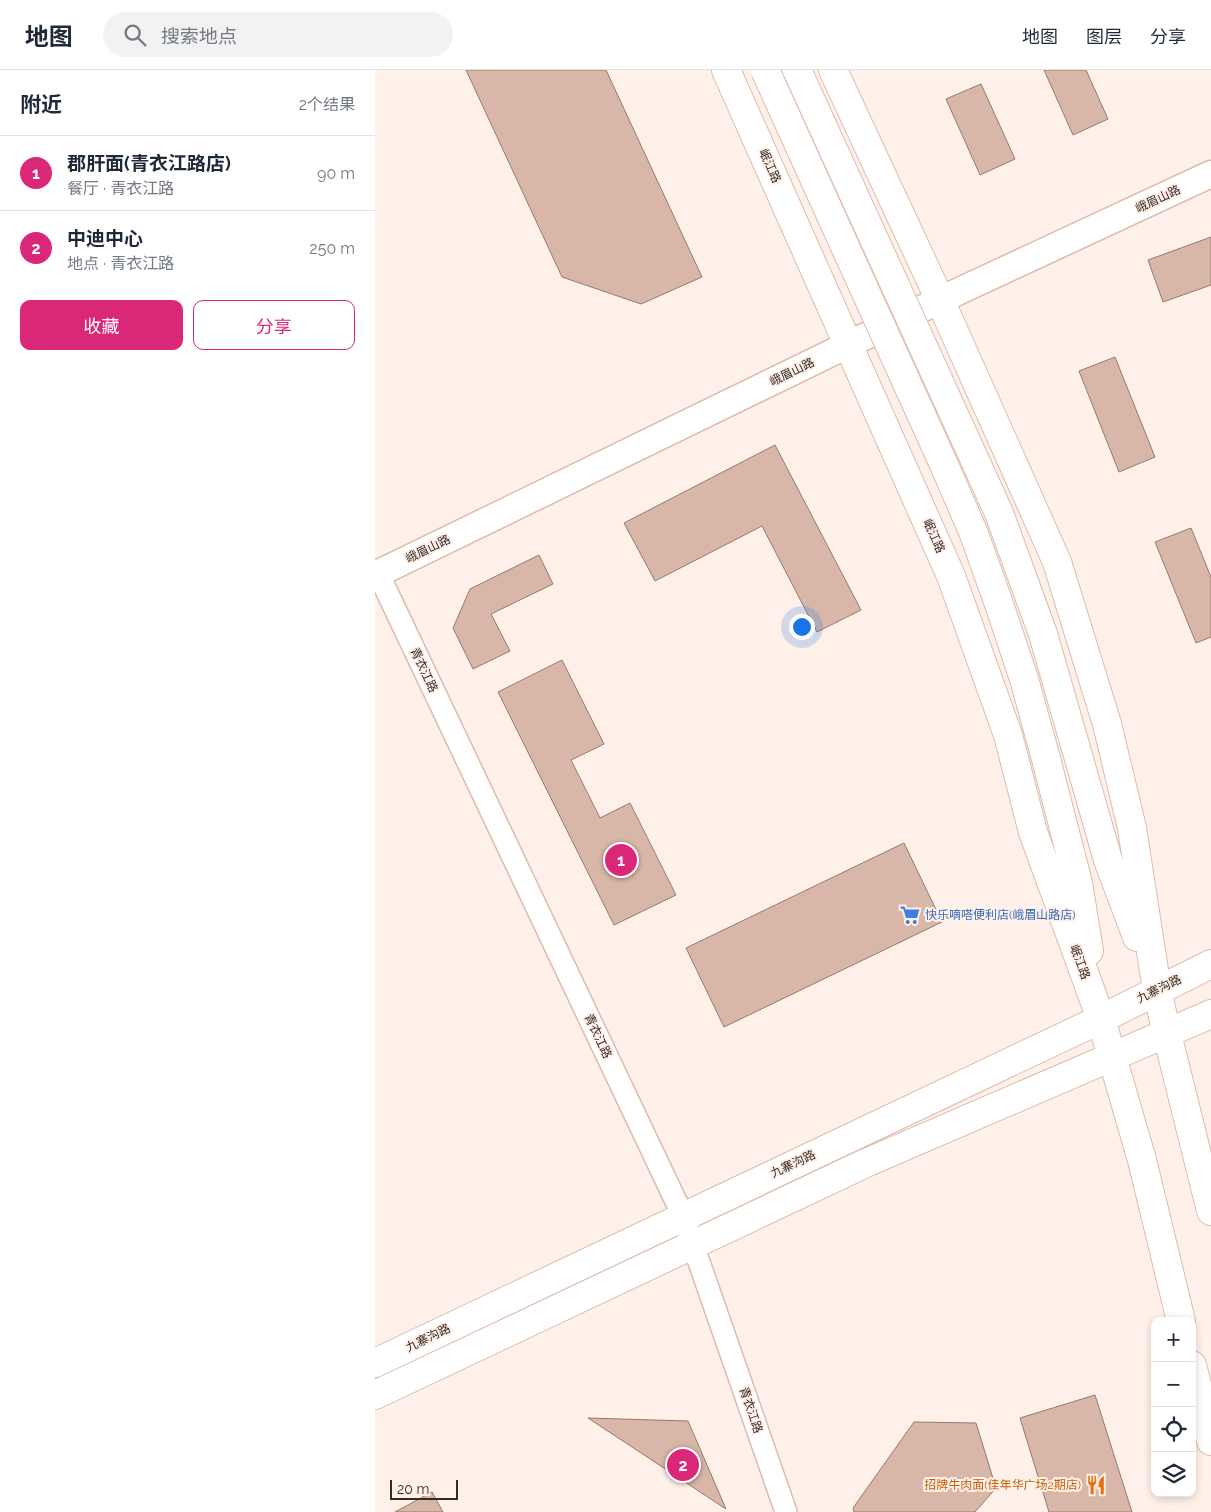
<!DOCTYPE html>
<html lang="zh">
<meta charset="utf-8">
<style>
body{margin:0;font-family:Raleway,"Noto Sans SC",sans-serif;background:#f2f2f3;color:#1f2937}
.controls{position:absolute;right:15px;bottom:15px;display:grid;overflow:hidden;border-radius:10px;box-shadow:0 2px 8px #0003}
.controls button{width:45px;height:45px;display:grid;place-items:center;padding:0;border:0;border-bottom:1px solid #e0e1e3;background:#fff;color:#1f2937;font:25px sans-serif}
.scale{position:absolute;left:15px;bottom:12px;width:68px;box-sizing:border-box;padding-left:5px;border:2px solid #372a24;border-top:0;font-size:14px;line-height:18px;white-space:nowrap;color:#372a24;-webkit-text-stroke:4px #fff1ea;paint-order:stroke}
.you{position:absolute;left:426px;top:556px;width:18px;height:18px;margin:-12px;border:4px solid #fff;border-radius:50%;background:#1a73e8;box-shadow:0 0 0 8px #1a73e833}
.badge{display:grid;place-items:center;width:32px;height:32px;border-radius:50%;background:#db2777;color:#fff;font-size:16px;font-weight:700}
.pin{position:absolute;translate:-50% -50%;border:2px solid #fff;box-shadow:0 1px 5px #0006}
.list{margin:0;padding:0;list-style:none}
h2{display:flex;justify-content:space-between;align-items:center;height:65px;margin:0;padding:0 20px;font-size:21px}
h2 small{font-size:16px;font-weight:400;color:#747a83}
.list li{display:grid;grid-template-columns:32px 1fr auto;gap:15px;align-items:center;box-sizing:border-box;height:75px;padding:0 20px;border-top:1px solid #e0e1e3}
.list b{display:block;font-size:19px;white-space:nowrap}
.list p{margin:0;font-size:16px;white-space:nowrap;color:#747a83}
.list em{font-size:16px;font-style:normal;color:#747a83}
.actions{display:flex;gap:10px;padding:15px 20px}
.actions a{flex:1;padding:11px 0;border:1px solid #db2777;border-radius:10px;text-align:center;font-size:18px;color:#db2777}
.actions .main{background:#db2777;color:#fff}
.icon{flex:none;width:28px;height:28px;fill:none;stroke:currentColor;stroke-width:2;stroke-linecap:round;stroke-linejoin:round}
.map{position:relative;flex:none;width:836px;height:1442px;overflow:hidden}
header{display:flex;align-items:center;gap:30px;box-sizing:border-box;height:70px;padding:0 25px;background:#fff;border-bottom:1px solid #e0e1e3}
header strong{font-size:24px}
nav{display:flex;gap:28px;margin-inline-start:auto;font-size:18px}
.search{width:350px;height:45px;background:#f2f2f3;display:flex;align-items:center;gap:12px;box-sizing:border-box;padding:0 18px;border-radius:28px;color:#747a83;font-size:19px}
main{display:flex}
aside{flex:1;background:#fff}
.map>svg:first-child{display:block}
.building{fill:#d8b7a8;stroke:#97796b}
.lines{fill:none;stroke-linecap:round;stroke-linejoin:round}
.minor-casing{stroke:#ddbbac;stroke-width:24}
.tertiary-casing{stroke:#ddbbac;stroke-width:29}
.secondary-casing{stroke:#ddbbac;stroke-width:30}
.minor{stroke:#fff;stroke-width:21}
.tertiary{stroke:#fff;stroke-width:26}
.secondary{stroke:#fff;stroke-width:28}
.secondary-bridge-casing{stroke:#ddbbac;stroke-width:30;stroke-linecap:butt}
.secondary-bridge{stroke:#fff;stroke-width:28}
.labels{text-anchor:middle;stroke-width:4;stroke-linejoin:round;paint-order:stroke}
.street-label{font-size:12px;fill:#372a24;stroke:#fff1ea}
.shop-label{font-size:12px;fill:#366cbe;stroke:#fff1ea;text-anchor:start}
.food-label{font-size:12px;fill:#c56008;stroke:#fff1ea;text-anchor:end}
</style>
<header>
<strong>地图</strong>
<div class="search"><svg class="icon" aria-label="search" viewBox="0 0 24 24"><circle cx="10" cy="10" r="6"/><path d="M15 15l6 6"/></svg>搜索地点</div>
<nav><a>地图</a><a>图层</a><a>分享</a></nav>
</header>
<main>
<aside>
<h2>附近<small>2个结果</small></h2>
<ul class="list">
<li><span class="badge">1</span><div><b>郡肝面(青衣江路店)</b><p>餐厅 · 青衣江路</p></div><em>90 m</em></li>
<li><span class="badge">2</span><div><b>中迪中心</b><p>地点 · 青衣江路</p></div><em>250 m</em></li>
</ul>
<div class="actions"><a class="main">收藏</a><a>分享</a></div>
</aside>
<div class="map">
<svg width="836" height="1442" viewBox="0 0 836 1442">
<rect width="100%" height="100%" fill="#fff1ea"/>
<g class="building">
<polygon points="91,0 231,0 327,207 266,234 187,207"/>
<polygon points="669,0 711,0 733,49 698,65"/>
<polygon points="606,14 640,89 605,105 571,29"/>
<polygon points="836,167 836,215 788,232 773,190"/>
<polygon points="740,287 780,387 744,402 704,301"/>
<polygon points="400,375 486,540 442,562 387,456 280,511 249,453"/>
<polygon points="816,458 836,507 836,567 821,573 780,472"/>
<polygon points="164,485 178,514 116,544 135,581 98,599 78,558 95,519"/>
<polygon points="187,590 229,674 196,690 225,748 255,733 301,825 239,855 123,622"/>
<polygon points="529,773 567,852 349,957 311,878"/>
<polygon points="720,1325 757,1442 674,1442 645,1348"/>
<polygon points="213,1348 313,1351 351,1439"/>
<polygon points="539,1352 601,1353 621,1418 600,1442 479,1442 478,1438"/>
<polygon points="57,1422 68,1442 20,1442"/>
</g>
<g class="lines">
<defs>
<polyline id="minor" points="3,503 308,1146 411,1442"/>
<polyline id="tertiary" points="0,505 565,230 836,104"/>
<g id="secondary">
<polyline points="351,0 576,506 633,665 658,762 726,949 767,1090 806,1251"/>
<polyline points="458,0 565,230 682,492 732,654 757,758 782,920 792,964 836,1141"/>
<polyline points="700,675 733,790 762,867"/>
<polyline points="670,685 703,813 714,881"/>
<polyline points="0,1293 726,949 836,894"/>
<polyline points="817,1295 836,1371"/>
<polyline points="0,1325 493,1092 836,944"/>
</g>
</defs>
<use href="#minor" class="minor-casing"/>
<use href="#tertiary" class="tertiary-casing"/>
<use href="#secondary" class="secondary-casing"/>
<use href="#minor" class="minor"/>
<use href="#tertiary" class="tertiary"/>
<use href="#secondary" class="secondary"/>
<defs>
<g id="secondary-bridge">
<polyline points="390,0 570,397 599,464 624,534 649,609 670,685"/>
<polyline points="422,0 624,443 668,564 700,675"/>
</g>
</defs>
<use href="#secondary-bridge" class="secondary-bridge-casing"/>
<use href="#secondary-bridge" class="secondary-bridge"/>
</g>
<defs>
<symbol id="supermarket-bare" viewBox="-9 -9 18 18"><path d="M-6-5.5h2.5l.6 2H6L4.5 2H-2.5L-4.4-4H-6ZM-1.5 3.2a1.3 1.3 0 1 0 .1 0ZM3 3.2a1.3 1.3 0 1 0 .1 0Z" fill="#3f7fe0" stroke="#fff1ea" stroke-width="2.5" paint-order="stroke"/></symbol>
<symbol id="restaurant-bare" viewBox="-9 -9 18 18"><path d="M-5-6h1v4h1v-4h1v4h1v-4h1v5L-1.5 .5V6h-2V.5L-5-1ZM5-6V6H3V1.5H1.5Q1.5-4 5-6Z" fill="#e8710a" stroke="#fff1ea" stroke-width="2.5" paint-order="stroke"/></symbol>
</defs>
<g fill-rule="evenodd">
<use href="#supermarket-bare" x="521" y="831" width="28" height="28"/>
<use href="#restaurant-bare" x="707" y="1401" width="28" height="28"/>
</g>
<g class="labels">
<g class="street-label">
<text transform="translate(395 96) rotate(66)" y="4">岷江路</text>
<text transform="translate(783 129) rotate(-25)" y="4">峨眉山路</text>
<text transform="translate(417 302) rotate(-26)" y="4">峨眉山路</text>
<text transform="translate(559 466) rotate(66)" y="4">岷江路</text>
<text transform="translate(53 479) rotate(-26)" y="4">峨眉山路</text>
<text transform="translate(49 600) rotate(65)" y="4">青衣江路</text>
<text transform="translate(705 892) rotate(70)" y="4">岷江路</text>
<text transform="translate(784 919) rotate(-26)" y="4">九寨沟路</text>
<text transform="translate(223 966) rotate(65)" y="4">青衣江路</text>
<text transform="translate(418 1094) rotate(-25)" y="4">九寨沟路</text>
<text transform="translate(53 1268) rotate(-26)" y="4">九寨沟路</text>
<text transform="translate(376 1340) rotate(71)" y="4">青衣江路</text>
</g>
<g class="shop-label">
<text x="550" y="849">快乐嘀嗒便利店(峨眉山路店)</text>
</g>
<g class="food-label">
<text x="706" y="1419">招牌牛肉面(佳年华广场2期店)</text>
</g>
</g>
</svg>
<div class="controls">
<button>+</button>
<button>−</button>
<button><svg class="icon" aria-label="locate" viewBox="0 0 24 24"><circle cx="12" cy="12" r="6"/><path d="M12 2v4M12 18v4M2 12h4M18 12h4"/></svg></button>
<button><svg class="icon" aria-label="layers" viewBox="0 0 24 24"><path d="M12 4l9 5-9 5-9-5zM3 14l9 5 9-5"/></svg></button>
</div>
<div class="scale">20 m</div>
<div class="you"></div>
<div class="pin badge" style="left:246px;top:790px">1</div>
<div class="pin badge" style="left:308px;top:1395px">2</div>
</div>
</main>
